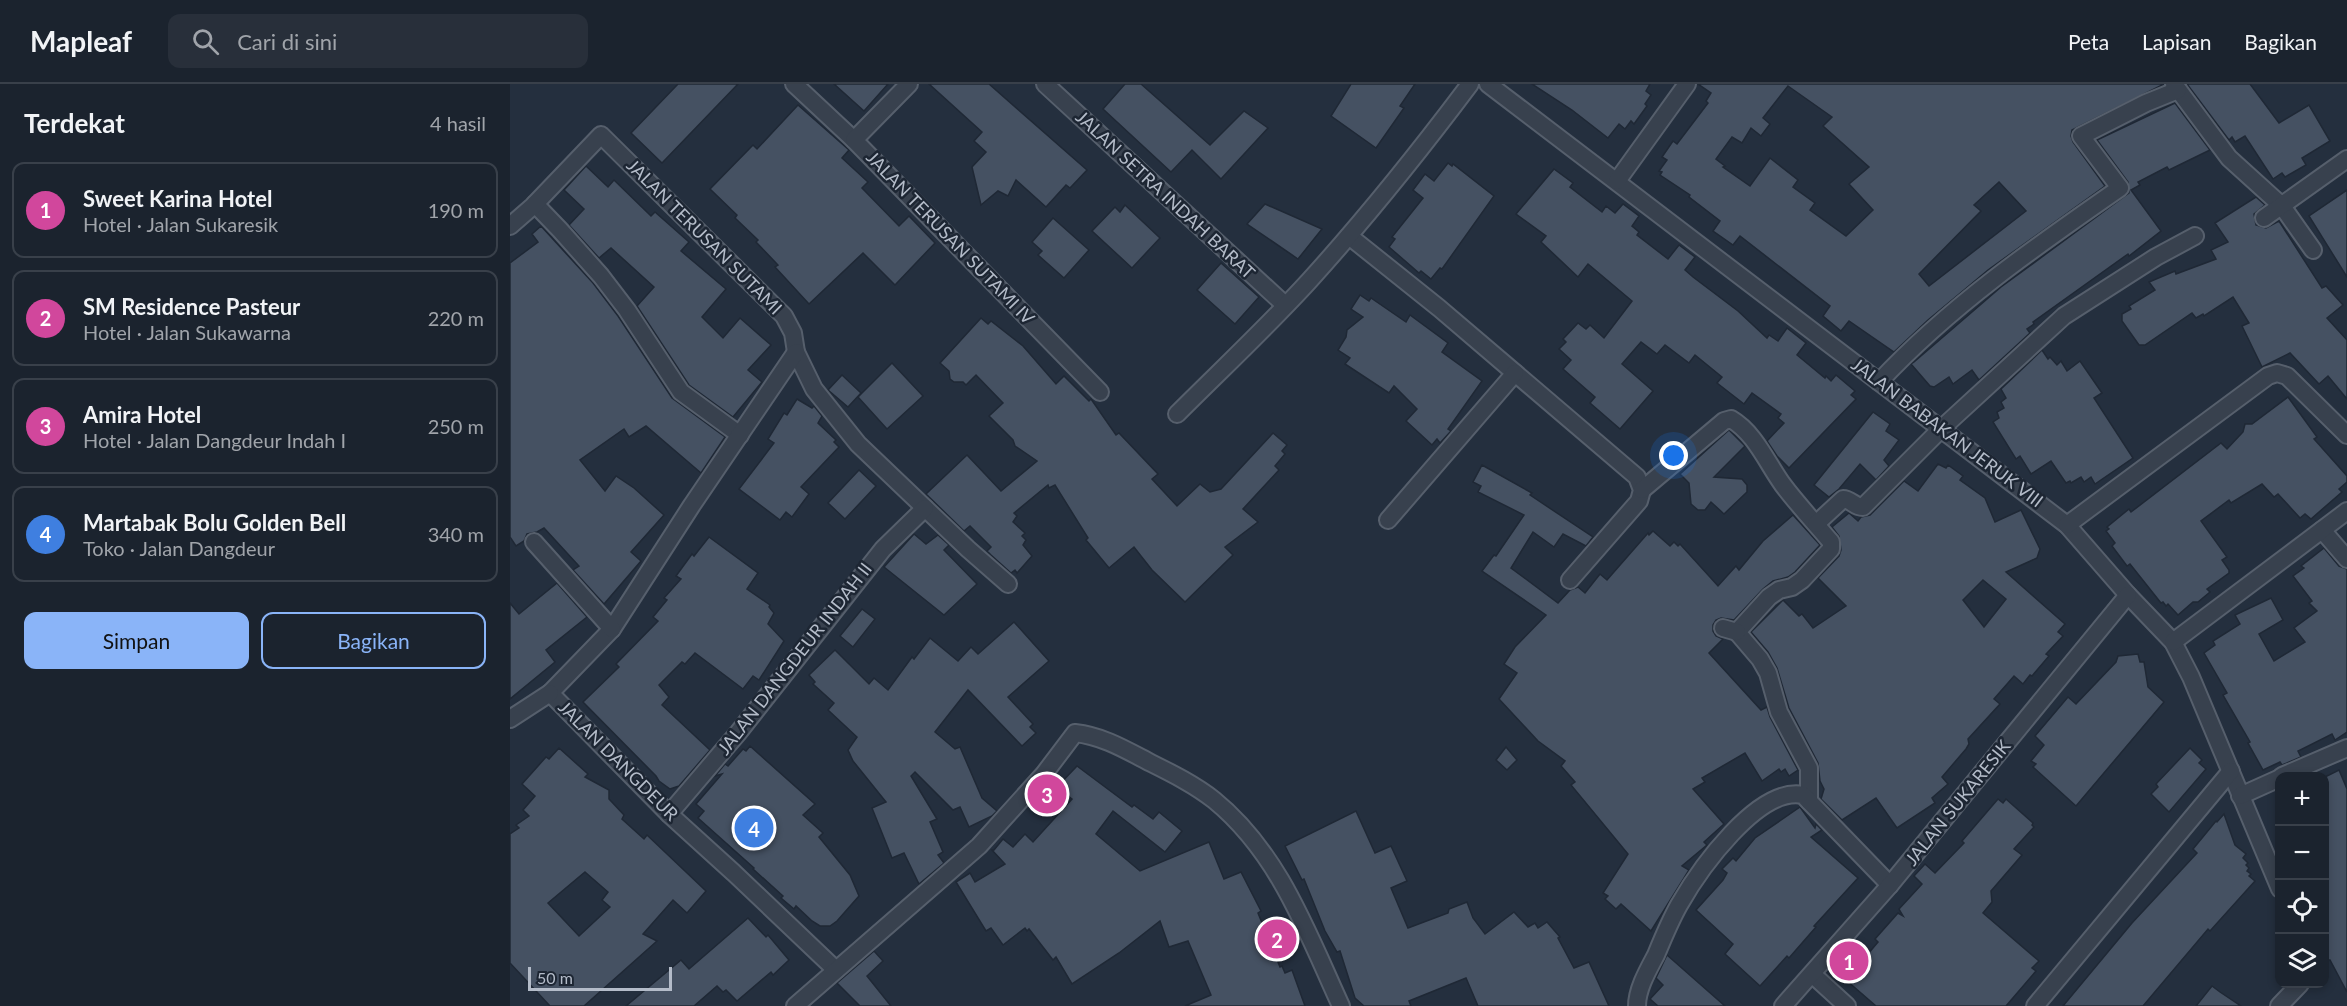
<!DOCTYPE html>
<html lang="id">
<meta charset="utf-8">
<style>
body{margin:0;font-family:Lato,sans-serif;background:#282f3a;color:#f1f3f6}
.controls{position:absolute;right:18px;bottom:18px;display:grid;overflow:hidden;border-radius:12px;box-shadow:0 3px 9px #0003}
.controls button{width:54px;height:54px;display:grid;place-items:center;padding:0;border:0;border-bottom:2px solid #39404a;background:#1b232e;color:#f1f3f6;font:30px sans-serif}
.scale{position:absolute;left:18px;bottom:15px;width:144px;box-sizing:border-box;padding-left:6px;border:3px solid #b4bcc9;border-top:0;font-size:16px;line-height:21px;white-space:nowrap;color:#b4bcc9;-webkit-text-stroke:4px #1d2633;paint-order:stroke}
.you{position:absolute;left:1164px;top:372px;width:21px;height:21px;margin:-15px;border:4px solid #fff;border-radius:50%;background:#1a73e8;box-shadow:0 0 0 9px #1a73e833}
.badge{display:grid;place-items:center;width:39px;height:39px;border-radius:50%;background:#8ab4f8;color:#fff;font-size:20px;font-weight:700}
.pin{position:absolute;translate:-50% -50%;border:3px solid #fff;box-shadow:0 2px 6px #0006}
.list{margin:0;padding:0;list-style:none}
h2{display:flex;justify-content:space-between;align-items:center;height:78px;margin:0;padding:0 24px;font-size:26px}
h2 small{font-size:20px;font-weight:400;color:#a0a4aa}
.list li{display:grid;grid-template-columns:39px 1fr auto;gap:18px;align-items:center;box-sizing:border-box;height:96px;margin:0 12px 12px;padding:0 12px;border:2px solid #39404a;border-radius:12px}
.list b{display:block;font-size:22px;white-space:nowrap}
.list p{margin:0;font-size:20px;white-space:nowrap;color:#a0a4aa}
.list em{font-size:20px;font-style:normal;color:#a0a4aa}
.actions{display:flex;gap:12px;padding:18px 24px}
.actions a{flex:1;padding:14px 0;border:2px solid #8ab4f8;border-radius:12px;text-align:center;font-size:21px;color:#8ab4f8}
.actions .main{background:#8ab4f8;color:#111}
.icon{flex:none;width:33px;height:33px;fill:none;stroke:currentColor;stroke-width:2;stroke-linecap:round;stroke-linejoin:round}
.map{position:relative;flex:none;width:1837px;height:922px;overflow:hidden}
header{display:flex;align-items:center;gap:36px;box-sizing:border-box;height:84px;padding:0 30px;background:#1b232e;border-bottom:2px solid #39404a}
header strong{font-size:28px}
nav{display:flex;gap:33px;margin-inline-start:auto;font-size:21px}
.search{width:420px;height:54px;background:#282f3a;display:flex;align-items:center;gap:15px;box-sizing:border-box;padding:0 21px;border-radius:12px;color:#a0a4aa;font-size:22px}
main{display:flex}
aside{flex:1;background:#1b232e}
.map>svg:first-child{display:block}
.building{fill:#455162;stroke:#1f2835;stroke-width:1.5;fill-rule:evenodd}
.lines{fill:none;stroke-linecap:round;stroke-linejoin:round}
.street-casing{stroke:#565f6c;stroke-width:20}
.street{stroke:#38414e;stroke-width:16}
.labels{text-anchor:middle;stroke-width:5;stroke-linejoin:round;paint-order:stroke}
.street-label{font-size:18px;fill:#b4bcc9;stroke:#1d2633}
</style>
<header>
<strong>Mapleaf</strong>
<div class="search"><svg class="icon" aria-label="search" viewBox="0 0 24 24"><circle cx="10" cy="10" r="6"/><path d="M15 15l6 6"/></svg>Cari di sini</div>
<nav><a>Peta</a><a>Lapisan</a><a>Bagikan</a></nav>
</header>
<main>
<aside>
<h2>Terdekat<small>4 hasil</small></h2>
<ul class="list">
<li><span class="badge" style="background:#d1479c">1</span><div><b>Sweet Karina Hotel</b><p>Hotel · Jalan Sukaresik</p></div><em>190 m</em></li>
<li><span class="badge" style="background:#d1479c">2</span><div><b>SM Residence Pasteur</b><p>Hotel · Jalan Sukawarna</p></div><em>220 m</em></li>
<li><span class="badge" style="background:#d1479c">3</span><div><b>Amira Hotel</b><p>Hotel · Jalan Dangdeur Indah I</p></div><em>250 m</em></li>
<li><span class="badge" style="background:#3f7fe0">4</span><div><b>Martabak Bolu Golden Bell</b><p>Toko · Jalan Dangdeur</p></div><em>340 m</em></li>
</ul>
<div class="actions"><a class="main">Simpan</a><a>Bagikan</a></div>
</aside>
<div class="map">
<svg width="1837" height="922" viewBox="0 0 1837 922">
<rect width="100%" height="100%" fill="#242f3e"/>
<g class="building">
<polygon points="168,0 228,0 152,79 121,49"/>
<polygon points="324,0 378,0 354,27"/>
<polygon points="419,0 479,0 577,86 560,104 556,101 536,123 506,96 498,112 488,107 471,121 462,83 476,68 464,57 472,48"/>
<polygon points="615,0 631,0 700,61 734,27 758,44 711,95 682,66 661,88 593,25"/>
<polygon points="841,0 905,0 890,22 894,24 866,64 821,32"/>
<polygon points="1022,0 1140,0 1136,7 1141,11 1135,20 1137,22 1124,40 1121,37 1115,45 1109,40 1098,54 1062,26"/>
<path d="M1188,0H1654L1562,46L1561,52L1563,58L1595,102L1478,186L1418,236L1384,268L1339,237L1331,247L1313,232L1320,222L1230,152L1223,161L1203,147L1210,137L1179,113L1180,111L1150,91L1152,88L1149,87L1157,76L1152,73L1163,57L1167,60L1198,19L1196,17L1201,9ZM1278,2L1322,33L1313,42L1359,83L1339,100L1363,126L1336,152L1300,126L1305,119L1283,103L1288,96L1260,74L1240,102L1213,83L1215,82L1206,75L1222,53L1232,59L1241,44L1251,52L1260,40L1253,34ZM1489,98L1516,127L1419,202L1409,190L1471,127L1464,121Z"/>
<polygon points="1677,0 1740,0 1769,39 1799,21 1820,57 1792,74 1796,81 1775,93 1772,89 1763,95 1735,52 1725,58 1722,53 1719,56"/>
<polygon points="1665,19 1700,66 1659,86 1657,83 1628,98 1630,101 1621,106 1651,147 1619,172 1618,170 1523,238 1524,240 1517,245 1520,249 1469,296 1462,286 1443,300 1439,293 1424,303 1420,302 1401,280 1404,278 1491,203 1619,109 1618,98 1587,56"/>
<polygon points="288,21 339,66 332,74 358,98 352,104 389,142 399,132 425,159 385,201 353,169 299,220 265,183 268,181 246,158 248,156 225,134 227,131 200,105 243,61 247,65"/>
<polygon points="938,79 942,82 943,80 984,112 932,185 930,184 921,195 911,187 909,189 879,163 885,155 882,153 913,114 903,106 915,90 924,97"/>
<polygon points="76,82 98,103 104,96 141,132 145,128 179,158 171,167 216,205 192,233 213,254 230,234 261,261 238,286 252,298 223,333 179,301 127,222 144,203 101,164 89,174 59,141 74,125 54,106"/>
<polygon points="1044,85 1063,99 1060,103 1092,128 1096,122 1105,129 1113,120 1129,132 1122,142 1129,148 1127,151 1158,175 1169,161 1185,173 1175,186 1183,193 1228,227 1257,254 1259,251 1268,257 1277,244 1296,259 1287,271 1315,294 1316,292 1321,297 1326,291 1345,307 1341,311 1346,315 1279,384 1267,372 1257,357 1274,339 1268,334 1271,330 1242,309 1234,320 1207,299 1212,293 1185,271 1179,279 1155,261 1147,270 1131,258 1112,280 1143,307 1110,345 1080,319 1085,313 1053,285 1061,276 1049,265 1056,258 1053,255 1068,239 1076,245 1080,241 1094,254 1122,217 1078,180 1068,193 1031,158 1036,152 1006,130"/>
<polygon points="1837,106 1837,193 1799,132"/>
<polygon points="1746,113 1755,121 1744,130 1746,141 1756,144 1769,137 1812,204 1816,202 1833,221 1817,234 1837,256 1837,315 1818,292 1809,300 1780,269 1752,283 1732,242 1739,239 1723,213 1694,232 1693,230 1686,234 1682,229 1635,261 1629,261 1612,237 1612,230 1621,225 1619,222 1645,206 1639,198 1665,187 1666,190 1706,175 1701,166 1718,158 1705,139"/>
<polygon points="755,120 812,145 788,175 737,140"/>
<polygon points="615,121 650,154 622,184 582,147 605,123 610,128"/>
<polygon points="543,134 579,166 554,194 528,171 532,167 522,158"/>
<polygon points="31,142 83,199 108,232 162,314 215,353 191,389 136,342 119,353 114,345 70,376 95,407 106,392 124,404 154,431 121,468 131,477 94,520 63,486 69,482 34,444 27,448 17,450 14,457 6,462 0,453 0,179 28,158 22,150"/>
<polygon points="711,179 749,213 725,240 687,206"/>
<polygon points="850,211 859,217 861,214 896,238 900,231 938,259 932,268 972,297 938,345 941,347 930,359 927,355 922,361 896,337 907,325 884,302 879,309 835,280 840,274 828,266 836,253 837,246 853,233 841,225"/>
<polygon points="471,234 478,240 481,237 513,262 546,300 554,292 579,317 581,315 606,351 609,349 648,390 642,395 667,422 690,400 700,408 711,405 763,349 777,361 772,367 775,370 765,382 769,386 733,425 748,438 715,463 723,471 675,518 642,486 624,463 599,484 576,456 578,454 545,401 539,404 538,401 504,429 507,432 503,438 515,449 512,452 516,456 513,461 522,472 507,489 505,486 501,489 481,471 477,467 481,463 460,442 454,447 416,410 457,371 491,407 527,377 505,362 503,356 479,332 493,319 466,291 456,301 453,298 444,298 440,295 439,287 430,279"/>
<polygon points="1532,266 1538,275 1540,273 1547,281 1551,277 1557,287 1570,277 1592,309 1584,314 1623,374 1585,400 1581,393 1574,398 1571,393 1561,399 1560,397 1556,399 1541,377 1521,390 1510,372 1506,375 1483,338 1489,334 1487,328 1494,324 1491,318 1496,314 1491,305"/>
<polygon points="382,279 413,312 377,345 348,313"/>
<polygon points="332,291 351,309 338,323 318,306"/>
<polygon points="1778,313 1807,353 1804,355 1837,392 1837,398 1829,405 1832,408 1801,435 1795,430 1790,434 1768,410 1764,413 1752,400 1721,419 1719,416 1691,437 1717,473 1712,476 1719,486 1719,489 1697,505 1700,508 1688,518 1683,518 1668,531 1658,520 1656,522 1653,518 1651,519 1620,480 1617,482 1602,462 1605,459 1596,447 1599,445 1597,443 1619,425 1621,428 1711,359 1717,365 1733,348 1735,340 1742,340"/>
<polygon points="287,315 302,324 304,322 312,332 308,339 326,356 324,358 329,363 291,403 299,410 282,433 276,428 270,436 229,405 264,359 258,355 274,329 277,331"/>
<polygon points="1363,328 1380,340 1376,347 1389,356 1374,376 1379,382 1366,396 1350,380 1329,405 1319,413 1304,401"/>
<polygon points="1219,346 1235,362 1204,393 1232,395 1237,401 1237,408 1214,430 1201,418 1195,426 1188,426 1181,420 1179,399 1170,390"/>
<path d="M1428,380L1436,384L1438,381L1453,392L1450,396L1475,414L1485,438L1511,426L1530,465L1527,474L1496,488L1555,540L1548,548L1553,552L1536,570L1539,572L1522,592L1520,591L1513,600L1504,592L1484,615L1490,620L1458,655L1459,660L1456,665L1432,693L1438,700L1422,714L1425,719L1387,744L1366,714L1332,736L1311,715L1314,705L1310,697L1308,679L1279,624L1267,584L1258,568L1241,548L1273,516L1289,532L1292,530L1303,544L1336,522L1308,494L1329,472L1331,466L1329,452L1322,443L1339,429L1348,437L1351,433L1360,431L1394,397L1408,407ZM1473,496L1496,515L1474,543L1453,516Z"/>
<polygon points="972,381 1022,409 1020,411 1083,453 1076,462 1053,450 1044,463 1023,448 1001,484 1048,519 1060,506 1068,503 1075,509 1090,490 1097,496 1138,449 1139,451 1143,447 1160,462 1164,458 1168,462 1170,460 1208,502 1226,482 1229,486 1253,457 1283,431 1310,461 1285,488 1278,493 1263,497 1253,505 1224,536 1211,534 1206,536 1203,541 1203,547 1206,552 1213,555 1199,569 1251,626 1257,623 1260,633 1288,686 1279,692 1275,685 1271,688 1269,685 1252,697 1235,669 1192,694 1195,698 1183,705 1214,740 1194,758 1197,761 1172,782 1179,786 1141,847 1111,820 1106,825 1095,815 1098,812 1093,809 1118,770 1061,701 1065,698 1051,682 1055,677 1028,657 989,615 1007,589 994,580 1005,563 1036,531 972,487 984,471 986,472 1014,431 968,408 971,402 963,398"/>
<polygon points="349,386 366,402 335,435 318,419"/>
<polygon points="404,450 416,460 428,451 439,461 434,466 467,500 434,531 374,483"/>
<polygon points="199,453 248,489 237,505 260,521 259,523 264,529 258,540 274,557 249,596 243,592 233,605 185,569 175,580 172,578 149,601 159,613 152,621 200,666 169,702 160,705 149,697 146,692 73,618 109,583 106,580 148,537 143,533 157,516 154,514 171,495 166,492 182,470 184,472"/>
<polygon points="1814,464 1829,482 1837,485 1837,648 1825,656 1822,650 1788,667 1791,673 1772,681 1770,678 1753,686 1738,659 1740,658 1713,611 1717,609 1694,569 1705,561 1703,557 1730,540 1725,531 1761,514 1773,536 1749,550 1764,577 1795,558 1784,544 1807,527 1799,519 1802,517 1783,492 1794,484 1791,482"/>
<polygon points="47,499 77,533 36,566 45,578 0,615 0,519 9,530"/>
<polygon points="352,525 365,535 343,563 330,552"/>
<polygon points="504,538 539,577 498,613 523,640 520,643 526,649 512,662 458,606 425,648 445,665 450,663 472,714 487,727 482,732 459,743 450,723 443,726 405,688 401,692 427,735 420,738 433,768 428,771 434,779 409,800 394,769 382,774 362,724 376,718 343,677 338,666 347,653 318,626 324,619 303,600 305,598 299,591 325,566 359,600 364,594 378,606 402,573 404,575 420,554 448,577 461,563 468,570"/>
<polygon points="1628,570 1630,578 1634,578 1638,603 1654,618 1566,722 1523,683 1526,680 1521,677 1534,661 1525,652 1558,613 1566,620 1606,578 1608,572"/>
<polygon points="240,662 305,720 293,731 313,749 309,753 340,791 349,812 327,837 320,842 310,842 302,837 286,822 284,825 271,814 273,812 243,785 244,784 188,734 194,727 186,720 212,690 205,692 215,680 218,682 233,665 236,667"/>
<polygon points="996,663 1007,676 997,686 986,676"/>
<path d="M49,664L78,690L75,693L99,706V715L114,731L112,735L134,755L137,751L196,807L177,829L163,816L133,850L147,857L74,922H40L0,879V750L9,744L6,741L19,732L13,726L25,712L12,700L36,673L39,675ZM75,788L98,808L92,816L100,823L69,852L38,819Z"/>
<polygon points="1680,664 1692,676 1689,679 1696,685 1659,728 1641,710 1648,703 1646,700"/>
<polygon points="567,682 622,723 624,721 643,735 649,728 672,747 655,768 603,727 586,750 630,787 699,758 714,795 731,788 751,827 748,829 770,883 772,882 775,889 782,886 795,922 675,922 701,911 678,857 659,863 650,837 609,869 562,900 546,873 543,876 519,845 517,847 515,844 493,861 481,844 476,847 446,798 460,789 465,798 495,780 482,766 484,766 493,755 503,763 515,750 523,758 562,715 547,703"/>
<polygon points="1829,686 1837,705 1837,908 1820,876 1818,876 1815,866 1815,693"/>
<polygon points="1488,715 1493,719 1496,715 1523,739 1522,741 1524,743 1504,765 1512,771 1481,807 1482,818 1473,829 1529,877 1522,884 1526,887 1496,922 1366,922 1336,896 1368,858 1365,855 1388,829 1393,832 1389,825 1412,800 1404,792 1415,780 1425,789 1454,759 1452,757"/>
<polygon points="1290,723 1305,744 1306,740 1312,746 1301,753 1348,794 1304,842 1306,843 1279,874 1277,872 1250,902 1215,870 1223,860 1186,826 1213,796 1217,789 1212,785 1223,774 1226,777 1245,754"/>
<polygon points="846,727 865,769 881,762 897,797 881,804 898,844 938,829 939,825 957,818 963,834 975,850 1004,828 1018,843 1025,839 1028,844 1037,838 1050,853 1048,854 1064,884 1079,878 1099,922 968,922 956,894 899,917 901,922 854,922 845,914 830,867 827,868 815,847 794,795 792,796 775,762"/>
<polygon points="1714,730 1725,761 1736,770 1733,774 1738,779 1736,781 1739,784 1737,787 1741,790 1739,792 1745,797 1700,847 1698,845 1633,922 1553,922 1622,839 1687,769 1683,765 1706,737 1707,738"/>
<polygon points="238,834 256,853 258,851 279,876 263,891 261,888 227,917 216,906 213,908 207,902 184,922 116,922 171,876 179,885"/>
<polygon points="364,867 373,877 357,892 381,922 350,922 327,899"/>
<polygon points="1157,871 1215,922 1148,922 1140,915 1153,901 1146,894"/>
<polygon points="1702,902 1710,908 1731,922 1686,922"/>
</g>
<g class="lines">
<defs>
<g id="street">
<polyline points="284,0 344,56"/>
<polyline points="399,0 344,56 590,308"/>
<polyline points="535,0 775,221"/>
<polyline points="978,0 1557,441 1618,511 1663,558 1681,593 1770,805"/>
<polyline points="1664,0 1719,74 1772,122 1803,166"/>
<polyline points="1107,97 1177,0"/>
<polyline points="25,120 50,146 91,192 117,226 171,308 230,351"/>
<polyline points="1754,134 1837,75"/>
<polyline points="0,142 23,122 91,51 274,232 283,249 286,268 304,305 348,360 458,465 498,500"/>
<polyline points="839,152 929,224 1127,393 1132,406 1129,417 1060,496"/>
<polyline points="286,268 182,421 102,545 40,609 159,730 224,789 326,886"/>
<path d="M1369,298C1440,222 1525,163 1610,104L1571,52L1636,19L1668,6"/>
<path d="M667,330C711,286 757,243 799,197C856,134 909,68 960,0"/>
<path d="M1132,406L1214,337L1221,335C1245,349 1257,379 1273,401C1288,421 1305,439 1321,458V465L1292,496L1282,503L1269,506L1259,513L1227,548L1250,575L1258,589L1269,628L1299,684V717"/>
<polyline points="878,436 1005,289"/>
<path d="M1306,440L1333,415C1341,415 1344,423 1353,423L1431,345L1554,232L1646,173L1685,152"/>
<polyline points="1557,441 1758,292 1767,289 1777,292 1837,351"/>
<polyline points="1812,446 1837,475"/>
<polyline points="24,458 102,545"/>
<polyline points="1213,544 1227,548"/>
<polyline points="1663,558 1837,427"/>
<polyline points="0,635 40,609"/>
<polyline points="1772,692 1837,664"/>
<polyline points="1730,712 1770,694"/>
<polyline points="159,730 228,649 373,465 415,424"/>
<polyline points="1302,890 1337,922"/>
<path d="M285,922L469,762L534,690L565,649C593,652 616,666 641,679C663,690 685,701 704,716C769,769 797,848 831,922"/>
<path d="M1127,922C1127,905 1138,886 1146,871C1153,854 1160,837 1169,821C1189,786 1248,702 1293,711L1380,801"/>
<polyline points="1273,922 1380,801 1618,511"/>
<polyline points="1525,922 1721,687"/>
<polyline points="1769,922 1790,900"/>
</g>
</defs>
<use href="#street" class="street-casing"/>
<use href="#street" class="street"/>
</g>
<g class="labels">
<g class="street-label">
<text transform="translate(655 111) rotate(43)" y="6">JALAN SETRA INDAH BARAT</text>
<text transform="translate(194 153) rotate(45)" y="6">JALAN TERUSAN SUTAMI</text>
<text transform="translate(440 154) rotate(46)" y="6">JALAN TERUSAN SUTAMI IV</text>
<text transform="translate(1437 349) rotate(37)" y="6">JALAN BABAKAN JERUK VIII</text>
<text transform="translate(285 575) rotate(-52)" y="6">JALAN DANGDEUR INDAH II</text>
<text transform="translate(108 677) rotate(45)" y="6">JALAN DANGDEUR</text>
<text transform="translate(1448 719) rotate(-51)" y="6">JALAN SUKARESIK</text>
</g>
</g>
</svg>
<div class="controls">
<button>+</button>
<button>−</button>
<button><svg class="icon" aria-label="locate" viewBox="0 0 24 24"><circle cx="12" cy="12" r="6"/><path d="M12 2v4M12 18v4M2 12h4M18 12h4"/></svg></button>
<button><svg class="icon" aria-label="layers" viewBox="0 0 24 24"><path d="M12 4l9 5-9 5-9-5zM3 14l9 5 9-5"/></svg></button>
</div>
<div class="scale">50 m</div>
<div class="you"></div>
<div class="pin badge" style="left:1339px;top:877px;background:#d1479c">1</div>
<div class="pin badge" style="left:767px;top:855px;background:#d1479c">2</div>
<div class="pin badge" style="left:537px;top:710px;background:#d1479c">3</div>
<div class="pin badge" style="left:244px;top:744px;background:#3f7fe0">4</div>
</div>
</main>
